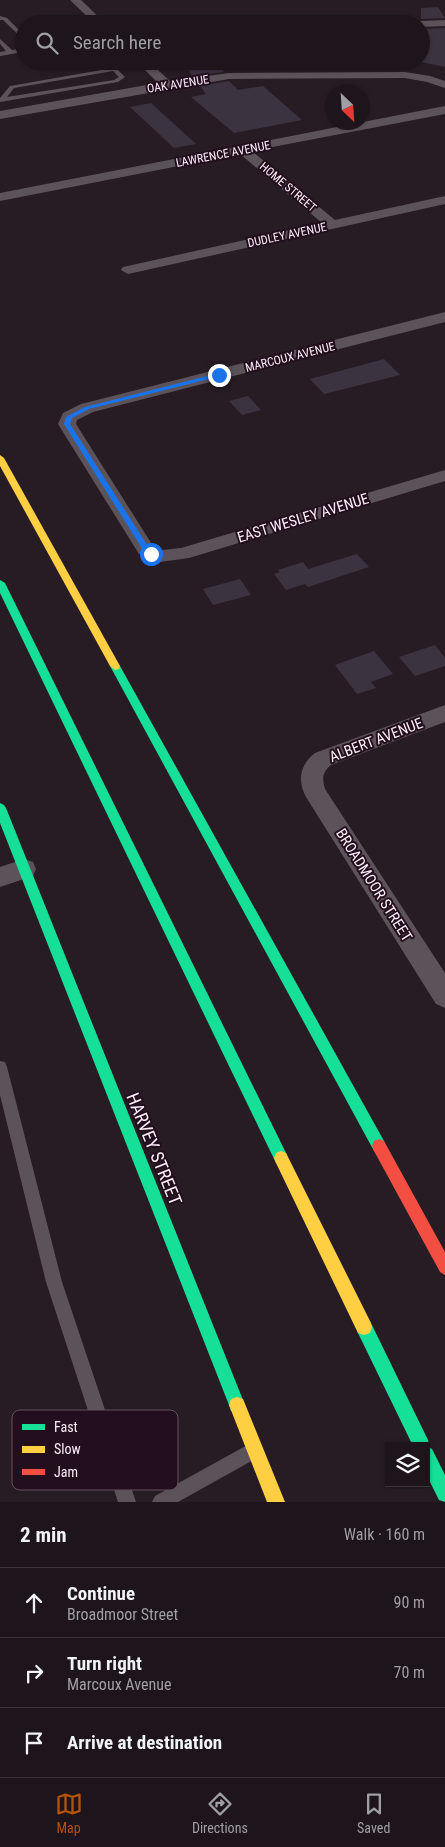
<!DOCTYPE html>
<meta charset="utf-8">
<style>
body{margin:0;font-family:"Roboto Condensed",sans-serif;background:#2a2228;color:#f1f3f6}
.controls{position:absolute;right:15px;bottom:15px;display:grid;overflow:hidden;border-radius:0px;box-shadow:0 1px 4px #0004}
.controls button{width:45px;height:45px;display:grid;place-items:center;padding:0;border:0;border-bottom:1px solid #3b343a;background:#1d151b;color:#f1f3f6;font:25px sans-serif}
.compass{position:absolute;left:325px;top:85px;width:45px;height:45px;border-radius:50%;background:#1d151b;box-shadow:0 1px 4px #0004;rotate:155deg}
.stop{position:absolute;width:15px;height:15px;margin:-11px;border:4px solid #1a73e8;border-radius:50%;background:#fff}
.stop.end{background:#1a73e8;border-color:#fff;box-shadow:0 1px 5px #0008}
.list{margin:0;padding:0;list-style:none}
h2{display:flex;justify-content:space-between;align-items:center;height:65px;margin:0;padding:0 20px;font-size:21px}
h2 small{font-size:16px;font-weight:400;color:#a09fa3}
.list li{display:grid;grid-template-columns:32px 1fr auto;gap:15px;align-items:center;box-sizing:border-box;height:70px;padding:0 20px;border-top:1px solid #3b343a}
.list b{display:block;font-size:19px;white-space:nowrap}
.list p{margin:0;font-size:16px;white-space:nowrap;color:#a09fa3}
.list em{font-size:16px;font-style:normal;color:#a09fa3}
.icon{flex:none;width:28px;height:28px;fill:none;stroke:currentColor;stroke-width:2;stroke-linecap:round;stroke-linejoin:round}
.map{position:relative;flex:none;width:445px;height:1502px;overflow:hidden}
.search{position:absolute;background:#1d151b;box-shadow:0 1px 4px #0004;left:15px;right:15px;top:15px;height:55px;display:flex;align-items:center;gap:12px;box-sizing:border-box;padding:0 18px;border-radius:28px;color:#a09fa3;font-size:19px}
.sheet{height:275px;background:#1d151b}
nav{display:flex;justify-content:space-around;align-items:center;box-sizing:border-box;height:70px;border-top:1px solid #3b343a;background:#1d151b;font-size:14px;color:#a09fa3}
nav a{display:grid;justify-items:center;gap:2px}
nav .on{color:#b45309}
.map>svg:first-child{display:block}
.building{fill:#3c3340}
.lines{fill:none;stroke-linecap:round;stroke-linejoin:round}
.lane{fill:#5c5259;fill-rule:evenodd}
.street{fill:#5c5259;fill-rule:evenodd}
.fast{fill:#16e098;fill-rule:evenodd}
.slow{fill:#ffcf43;fill-rule:evenodd}
.jam{fill:#f24e42;fill-rule:evenodd}
.route{fill:#1a73e8}
.labels{text-anchor:middle;stroke-width:4;stroke-linejoin:round;paint-order:stroke}
.far-street-label{font-size:12px;fill:#fdeef9;stroke:#220e1d}
.street-label{font-size:15px;fill:#fdeef9;stroke:#220e1d}
.near-street-label{font-size:18px;fill:#fdeef9;stroke:#220e1d}
.key{fill:#220e1d;stroke:#64515f;stroke-width:1}
.key-label{font-size:14px;fill:#fdeef9}
</style>
<div class="map">
<svg width="445" height="1502" viewBox="0 0 445 1502">
<rect width="100%" height="100%" fill="#271c24"/>
<g class="building">
<polygon points="438,7 445,18 421,19 421,8"/>
<polygon points="445,28 445,67 421,62 421,29"/>
<polygon points="184,61 215,61 224,72 192,76"/>
<polygon points="229,81 238,90 263,86 302,120 234,133 191,97 206,94 200,86"/>
<polygon points="151,103 196,144 174,148 130,107"/>
<polygon points="384,359 400,375 324,394 310,379"/>
<polygon points="248,396 261,410 242,415 229,401"/>
<polygon points="357,554 369,567 308,587 305,584 286,590 274,574 280,572 278,570 303,562 308,569"/>
<polygon points="240,579 251,595 213,605 203,589"/>
<polygon points="435,645 445,658 445,666 415,676 399,657"/>
<polygon points="374,651 393,674 371,682 376,688 357,694 335,665"/>
</g>
<g class="lines">
<g class="lane">
<polygon points="0,16 7,18 24,35 24,40 3,20 0,20"/>
<polygon points="0,39 12,50 24,48 24,52 0,56 0,52 6,51 0,44"/>
<path d="M129,61H137L118,70L125,77L118,82L0,102V98L10,86L113,68ZM113,71L119,77L114,80L7,97L14,88Z"/>
<polygon points="0,1061 5,1062 7,1067 62,1282 136,1502 118,1502 46,1282 0,1095"/>
<polygon points="251,1443 257,1446 260,1452 257,1458 178,1502 152,1502 155,1496"/>
</g>
<g class="street">
<polygon points="70,0 81,0 106,24 95,24"/>
<polygon points="445,20 445,26 421,27 421,24 416,24 421,21"/>
<polygon points="136,61 148,61 170,81 229,73 405,72 430,76 445,81 445,88 427,82 405,78 229,79 0,119 0,111 158,83"/>
<polygon points="445,106 445,114 252,151 335,220 445,196 445,204 128,274 121,270 123,267 322,223 240,154 0,201 0,193"/>
<polygon points="445,312 445,322 93,412 77,420 76,424 153,546 162,550 181,548 445,470 445,481 189,558 160,562 139,554 58,424 63,413 81,404"/>
<path d="M445,705V722L331,765C322,773 322,778 325,789L445,973V1008L436,1004L306,797C297,780 300,765 315,753Z"/>
<polygon points="24,859 33,862 36,869 33,876 0,887 0,867"/>
</g>
<g class="fast">
<polygon points="0,580 5,583 286,1153 288,1158 286,1163 281,1165 276,1163 0,593"/>
<polygon points="115,662 120,666 384,1141 386,1146 384,1151 379,1153 374,1151 110,666"/>
<polygon points="0,803 4,805 6,808 245,1405 243,1411 237,1413 231,1411 229,1405 0,823"/>
<polygon points="364,1319 370,1321 428,1440 430,1448 432,1449 445,1475 445,1502 439,1500 426,1474 426,1446 413,1446 358,1333 356,1327 358,1321"/>
</g>
<g class="slow">
<polygon points="0,455 4,458 120,666 119,669 115,670 110,666 0,466"/>
<polygon points="281,1151 286,1153 370,1321 372,1327 370,1333 364,1335 358,1333 276,1163 274,1158 276,1153"/>
<polygon points="237,1397 243,1399 285,1502 267,1502 229,1405 231,1399"/>
</g>
<polygon class="jam" points="379,1139 384,1141 445,1252 445,1275 440,1272 374,1151 372,1146 374,1141"/>
</g>
<polygon class="route" points="219,373 221,376 89,409 72,418 70,424 149,548 154,554 148,555 143,550 64,424 66,417 85,407"/>
<g class="labels">
<g class="far-street-label">
<text transform="translate(178 84) rotate(-9)" y="4">OAK AVENUE</text>
<text transform="translate(223 154) rotate(-11)" y="4">LAWRENCE AVENUE</text>
<text transform="translate(288 187) rotate(40)" y="4">HOME STREET</text>
<text transform="translate(287 235) rotate(-12)" y="4">DUDLEY AVENUE</text>
<text transform="translate(290 357) rotate(-14)" y="4">MARCOUX AVENUE</text>
</g>
<g class="street-label">
<text transform="translate(303 518) rotate(-17)" y="5">EAST WESLEY AVENUE</text>
<text transform="translate(376 740) rotate(-21)" y="5">ALBERT AVENUE</text>
<text transform="translate(374 885) rotate(58)" y="5">BROADMOOR STREET</text>
</g>
<g class="near-street-label">
<text transform="translate(154 1149) rotate(68)" y="6">HARVEY STREET</text>
</g>
</g>
<rect x="12" y="1410" width="166" height="80" rx="8" class="key"/>
<rect x="22" y="1424" width="23" height="6" fill="#16e098"/>
<rect x="22" y="1446" width="23" height="7" fill="#ffcf43"/>
<rect x="22" y="1469" width="23" height="6" fill="#f24e42"/>
<g class="key-label">
<text x="54" y="1432">Fast</text>
<text x="54" y="1454">Slow</text>
<text x="54" y="1477">Jam</text>
</g>
</svg>
<div class="controls">
<button><svg class="icon" aria-label="layers" viewBox="0 0 24 24"><path d="M12 4l9 5-9 5-9-5zM3 14l9 5 9-5"/></svg></button>
</div>
<svg class="compass" viewBox="-18 -18 36 36"><path d="M0-13l5 13h-10z" fill="#e53935"/><path d="M0 13l5-13h-10z" fill="#a09fa3"/></svg>
<div class="stop" style="left:151px;top:554px"></div>
<div class="stop end" style="left:219px;top:375px"></div>
<div class="search"><svg class="icon" aria-label="search" viewBox="0 0 24 24"><circle cx="10" cy="10" r="6"/><path d="M15 15l6 6"/></svg>Search here</div>
</div>
<section class="sheet">
<h2>2 min<small>Walk · 160 m</small></h2>
<ul class="list">
<li><svg class="icon" aria-label="ahead" viewBox="0 0 24 24"><path d="M12 20V5M6 11l6-6 6 6"/></svg><div><b>Continue</b><p>Broadmoor Street</p></div><em>90 m</em></li>
<li><svg class="icon" aria-label="right" viewBox="0 0 24 24"><path d="M7 20v-9h11M14 6l5 5-5 5"/></svg><div><b>Turn right</b><p>Marcoux Avenue</p></div><em>70 m</em></li>
<li><svg class="icon" aria-label="arrive" viewBox="0 0 24 24"><path d="M6 21V4h12l-3 4 3 4H6"/></svg><div><b>Arrive at destination</b></div></li>
</ul>
</section>
<nav>
<a class="on"><svg class="icon" aria-label="map" viewBox="0 0 24 24"><path d="M3 6l6-2 6 2 6-2v14l-6 2-6-2-6 2zM9 4v14M15 6v14"/></svg>Map</a>
<a><svg class="icon" aria-label="directions" viewBox="0 0 24 24"><path d="M12 3l9 9-9 9-9-9zM9 14v-3h6M13 9l2 2-2 2"/></svg>Directions</a>
<a><svg class="icon" aria-label="saved" viewBox="0 0 24 24"><path d="M7 4h10v16l-5-4-5 4z"/></svg>Saved</a>
</nav>
